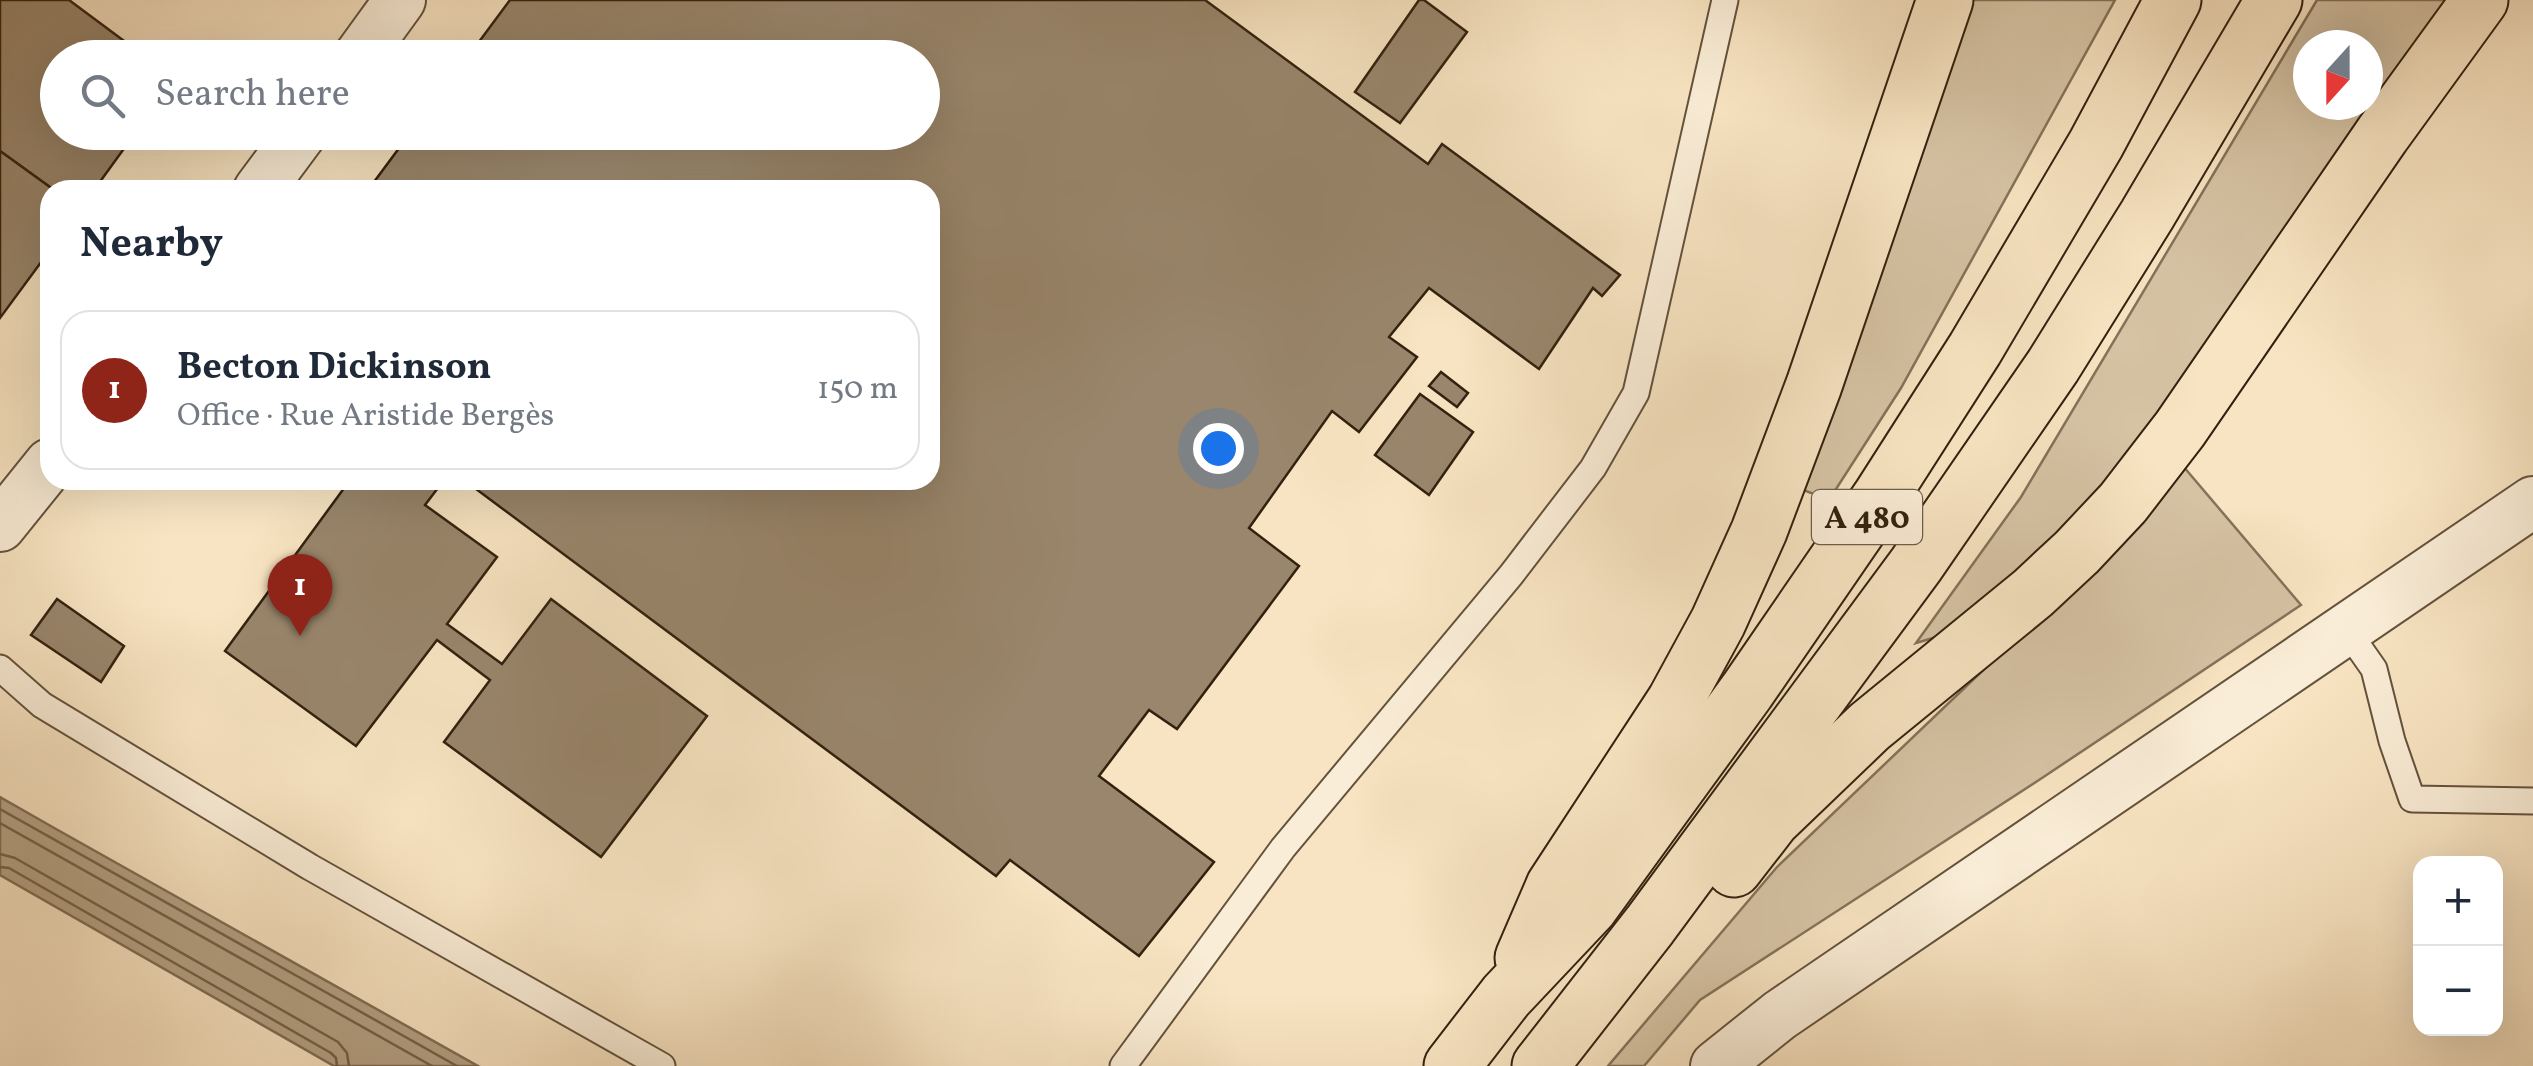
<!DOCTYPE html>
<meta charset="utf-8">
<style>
body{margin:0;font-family:Vollkorn,serif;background:#f2f2f3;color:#1f2937}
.controls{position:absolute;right:30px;bottom:30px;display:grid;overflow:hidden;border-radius:20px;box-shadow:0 10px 40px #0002}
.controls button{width:90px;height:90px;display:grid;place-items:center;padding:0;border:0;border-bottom:2px solid #e0e1e3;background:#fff;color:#1f2937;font:50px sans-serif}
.compass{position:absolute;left:2293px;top:30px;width:90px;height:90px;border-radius:50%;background:#fff;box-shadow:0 10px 40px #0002;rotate:201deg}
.you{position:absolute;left:1218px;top:448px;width:35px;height:35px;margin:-25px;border:8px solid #fff;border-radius:50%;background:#1a73e8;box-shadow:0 0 0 15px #1a73e833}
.badge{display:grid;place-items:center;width:65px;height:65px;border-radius:50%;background:#8f2418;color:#fff;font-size:32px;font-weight:700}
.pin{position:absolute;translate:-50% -82px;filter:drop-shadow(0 2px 5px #0008)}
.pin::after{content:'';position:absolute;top:52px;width:35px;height:30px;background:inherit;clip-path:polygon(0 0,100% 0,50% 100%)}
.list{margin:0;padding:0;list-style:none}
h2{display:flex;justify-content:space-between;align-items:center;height:130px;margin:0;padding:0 40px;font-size:42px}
h2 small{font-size:32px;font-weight:400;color:#747a83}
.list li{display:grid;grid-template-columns:65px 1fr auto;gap:30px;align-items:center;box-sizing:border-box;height:160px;margin:0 20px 20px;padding:0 20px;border:2px solid #e0e1e3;border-radius:30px}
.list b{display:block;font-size:38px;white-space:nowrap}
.list p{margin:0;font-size:32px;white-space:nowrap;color:#747a83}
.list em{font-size:32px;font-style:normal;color:#747a83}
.icon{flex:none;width:55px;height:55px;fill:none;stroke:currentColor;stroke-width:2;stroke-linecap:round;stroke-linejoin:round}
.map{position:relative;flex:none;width:2533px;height:1066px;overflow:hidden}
.search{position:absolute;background:#fff;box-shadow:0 10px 40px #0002;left:40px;top:40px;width:900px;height:110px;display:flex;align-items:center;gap:25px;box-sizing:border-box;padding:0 35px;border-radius:55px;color:#747a83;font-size:38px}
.panel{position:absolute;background:#fff;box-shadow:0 10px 40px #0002;left:40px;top:180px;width:900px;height:310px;border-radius:30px}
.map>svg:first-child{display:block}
.green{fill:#d6c3a4;stroke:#84725a;stroke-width:2.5;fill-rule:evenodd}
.water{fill:#b5a285;stroke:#816e56;stroke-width:2.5}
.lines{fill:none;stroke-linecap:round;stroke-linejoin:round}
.shore{stroke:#74624a;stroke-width:2.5}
.building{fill:#99866c;stroke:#32210f;stroke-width:2.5}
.lane-casing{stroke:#64523c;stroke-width:29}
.street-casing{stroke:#64523c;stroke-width:54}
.highway-casing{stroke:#32210f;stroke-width:59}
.lane{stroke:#faedd7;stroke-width:25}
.street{stroke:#faedd7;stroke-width:50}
.highway{stroke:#f8e4c2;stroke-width:55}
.labels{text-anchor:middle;stroke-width:8;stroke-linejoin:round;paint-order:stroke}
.shield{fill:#faedd7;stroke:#6e5e4b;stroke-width:2.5}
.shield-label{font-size:32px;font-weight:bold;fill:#32210f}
</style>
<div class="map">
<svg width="2533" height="1066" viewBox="0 0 2533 1066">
<rect width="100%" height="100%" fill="#f8e4c2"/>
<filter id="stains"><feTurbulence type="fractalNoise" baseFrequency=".002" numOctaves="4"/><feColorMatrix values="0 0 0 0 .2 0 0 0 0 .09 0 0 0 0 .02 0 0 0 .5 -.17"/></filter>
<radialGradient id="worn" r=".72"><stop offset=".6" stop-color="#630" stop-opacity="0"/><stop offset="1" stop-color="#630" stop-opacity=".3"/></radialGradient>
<g class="green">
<polygon points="1963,0 2115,0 1901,388 1829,500 1793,486"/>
<path d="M2317,0H2465L2079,528L1957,631L1916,643L2021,497ZM2308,45H2368V105H2308Z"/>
<polygon points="2183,466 2301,605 2039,780 1700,1000 1644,1066 1608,1066 1777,867 1999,655"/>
</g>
<polygon class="water" points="0,797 56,829 478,1066 334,1066 0,875"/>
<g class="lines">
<g class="shore">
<polyline points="0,809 457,1066"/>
<polyline points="0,823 432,1066"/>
<polyline points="0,854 15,858 338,1042 347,1053 349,1066"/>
<polyline points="0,867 9,868 331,1053 336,1058 337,1066"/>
</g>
</g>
<g class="building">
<polygon points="0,0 69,0 147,58 58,58 58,132 136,132 94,190 54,190 0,151"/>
<polygon points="510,0 1205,0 1428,164 1442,144 1620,275 1602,296 1593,288 1539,369 1429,288 1389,337 1417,357 1359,432 1332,411 1249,528 1299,566 1177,729 1149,710 1099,776 1214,862 1139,956 1010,860 996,876 472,486 476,480 930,480 930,190 368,190 411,132 922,132 922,58 467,58"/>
<polygon points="1419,0 1424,0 1467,32 1400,123 1355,92"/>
<polygon points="0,151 54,190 50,190 50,250 0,318"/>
<polygon points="1441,372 1468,393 1457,407 1429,386"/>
<polygon points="1420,394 1473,432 1429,495 1375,455"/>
<polygon points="350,480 444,480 425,505 497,557 447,624 502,664 551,599 707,716 601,857 444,742 490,680 437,640 356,746 225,651"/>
<polygon points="57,599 124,646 101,682 31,635"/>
</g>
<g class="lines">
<defs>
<g id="lane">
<polyline points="2346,629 2374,669 2392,741 2412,799 2533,801"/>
<polyline points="0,668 42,705 310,867 662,1066"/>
<polyline points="1123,1066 1283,848 1511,575 1593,468 1636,393 1725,0"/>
</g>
<g id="street">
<polyline points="358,58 400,0"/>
<polyline points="259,190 302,132"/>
<polyline points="0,526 50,464"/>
<polyline points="1716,1066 1780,1015 2533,502"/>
</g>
<g id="highway">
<polyline points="1734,869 1772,820 1869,727 2033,593 2077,552 2123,503 2180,429 2382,135 2480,0"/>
<polyline points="1523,958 1554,886 1675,701 1718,622 1759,531 1814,385 1945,0"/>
<polyline points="1452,1066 1506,996 1590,907 1747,691 1881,496 1975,349 2096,144 2173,0"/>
<polyline points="1540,1066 1650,925 1916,565 2053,366 2147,215 2274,0"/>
</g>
</defs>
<use href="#lane" class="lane-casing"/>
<use href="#street" class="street-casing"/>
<use href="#highway" class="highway-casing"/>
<use href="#lane" class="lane"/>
<use href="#street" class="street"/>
<use href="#highway" class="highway"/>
</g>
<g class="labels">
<rect class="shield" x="1812" y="490" width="110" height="54" rx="8"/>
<g class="shield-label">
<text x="1867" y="528">A 480</text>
</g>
</g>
<rect width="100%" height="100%" filter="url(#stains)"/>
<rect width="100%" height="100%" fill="url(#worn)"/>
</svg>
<div class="controls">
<button>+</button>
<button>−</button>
</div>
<svg class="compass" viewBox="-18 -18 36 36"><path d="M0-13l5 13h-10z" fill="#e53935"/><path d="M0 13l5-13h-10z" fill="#747a83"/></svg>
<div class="you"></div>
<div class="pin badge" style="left:300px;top:636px">1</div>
<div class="search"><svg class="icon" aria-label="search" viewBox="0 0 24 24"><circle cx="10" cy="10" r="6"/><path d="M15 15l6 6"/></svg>Search here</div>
<section class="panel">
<h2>Nearby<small></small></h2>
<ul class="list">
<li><span class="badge">1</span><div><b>Becton Dickinson</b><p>Office · Rue Aristide Bergès</p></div><em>150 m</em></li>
</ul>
</section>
</div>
